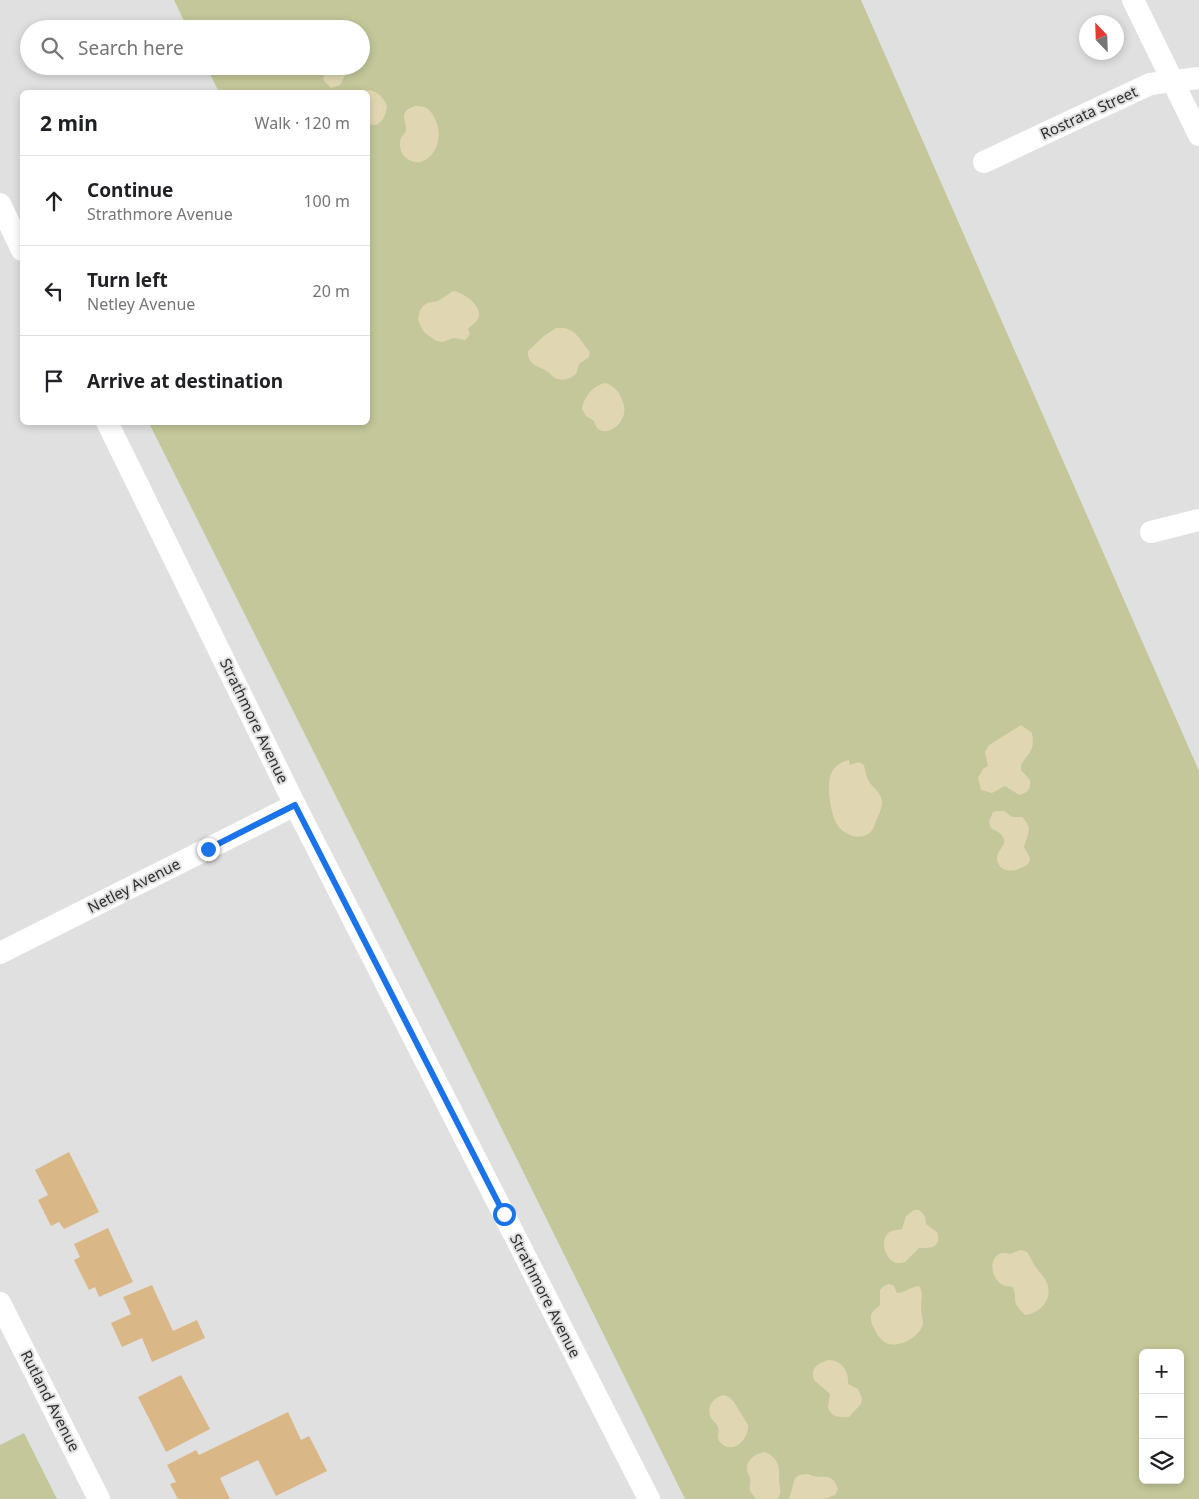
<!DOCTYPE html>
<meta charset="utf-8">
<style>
body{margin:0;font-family:"Noto Sans",sans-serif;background:#f2f2f2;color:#202124}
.controls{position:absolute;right:15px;bottom:15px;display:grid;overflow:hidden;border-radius:8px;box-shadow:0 2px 8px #0003}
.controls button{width:45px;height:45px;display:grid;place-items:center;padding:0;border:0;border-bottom:1px solid #e0e0e0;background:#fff;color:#202124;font:25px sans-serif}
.compass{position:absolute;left:1079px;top:15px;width:45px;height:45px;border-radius:50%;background:#fff;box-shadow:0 2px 8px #0003;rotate:337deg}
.stop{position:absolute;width:15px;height:15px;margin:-11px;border:4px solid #1a73e8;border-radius:50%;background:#fff}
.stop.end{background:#1a73e8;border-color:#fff;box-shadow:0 1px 5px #0008}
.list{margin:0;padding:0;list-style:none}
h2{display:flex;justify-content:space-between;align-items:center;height:65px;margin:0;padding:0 20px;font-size:21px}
h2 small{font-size:16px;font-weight:400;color:#757577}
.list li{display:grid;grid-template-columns:32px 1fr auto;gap:15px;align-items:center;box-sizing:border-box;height:90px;padding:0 20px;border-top:1px solid #e0e0e0}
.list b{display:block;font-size:19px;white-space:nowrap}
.list p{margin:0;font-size:16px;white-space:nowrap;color:#757577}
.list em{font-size:16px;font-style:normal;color:#757577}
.icon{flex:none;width:28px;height:28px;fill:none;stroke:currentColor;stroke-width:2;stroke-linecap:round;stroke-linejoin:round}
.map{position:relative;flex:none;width:1199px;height:1499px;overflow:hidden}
.search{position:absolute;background:#fff;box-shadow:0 2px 8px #0003;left:20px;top:20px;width:350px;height:55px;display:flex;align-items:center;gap:12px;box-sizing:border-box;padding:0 18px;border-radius:28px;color:#757577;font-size:19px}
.panel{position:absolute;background:#fff;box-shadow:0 2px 8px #0003;left:20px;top:90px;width:350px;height:335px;border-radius:8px}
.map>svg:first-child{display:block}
.green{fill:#c3c799;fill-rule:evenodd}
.sand{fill:#e0d7b2}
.building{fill:#dab787}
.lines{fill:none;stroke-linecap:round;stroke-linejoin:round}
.street{stroke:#fff;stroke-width:22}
.route{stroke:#1a73e8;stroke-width:6}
.labels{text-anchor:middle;stroke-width:4;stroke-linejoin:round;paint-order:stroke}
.street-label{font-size:15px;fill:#2e2e2e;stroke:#e0e0e1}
</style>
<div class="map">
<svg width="1199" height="1499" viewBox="0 0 1199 1499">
<rect width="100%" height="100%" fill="#e0e0e1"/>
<g class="green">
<path d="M174,0H861L1199,771V1499H685L458,1040L149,423L368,422V92H219L206,66H361V29H188ZM1143,1353H1180V1480H1143Z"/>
<polygon points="24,1433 57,1499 0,1499 0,1445"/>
</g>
<g class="sand">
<polygon points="326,66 350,66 340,85 331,88 323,80"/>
<path d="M370,90C379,93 383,97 387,106C386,116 380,130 368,123V92H353Z"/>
<path d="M415,106C427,106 430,109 435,119C448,144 424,176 404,156C400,152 399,143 401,138C402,135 405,134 406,131C408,122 396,112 415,106Z"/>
<path d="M453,291C463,292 481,305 479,316C478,322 471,325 468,329L470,334L465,340L454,338L442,342L436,341L424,332L420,325L418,319L420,310L423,306L427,303L438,301Z"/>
<path d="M556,328C576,326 579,340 590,352L589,357L579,364L576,374C571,378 565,381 558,379C553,378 552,375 548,372C540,366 527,366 528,351L544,336Z"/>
<path d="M606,383C615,387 619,391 622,400C634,424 598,444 594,421L586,416L582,409C584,397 593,385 606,383Z"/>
<path d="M1021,725L1032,733C1035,752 1029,751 1021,765V770L1030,780C1031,789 1028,793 1019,795L1005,786L992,793L981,790L978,778L983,769L988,766L985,752L989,745Z"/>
<path d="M849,760L850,765L859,762L864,765C865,770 866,776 868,780C873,789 881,791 882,802C882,810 877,817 875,824C870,842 848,839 838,826C831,816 827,790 830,777C832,768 840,762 849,760Z"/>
<path d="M998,811H1004L1012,817H1022C1034,829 1027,834 1024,847L1030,858L1029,863C1021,871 999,876 997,859C996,850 1008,846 1003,837C1001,832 995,831 991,828L989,822L993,812Z"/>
<path d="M914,1210H919C924,1214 926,1217 926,1224L937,1232C942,1248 931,1248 919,1248L905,1262C903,1263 900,1263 897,1263C885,1261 878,1238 891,1231C894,1230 899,1230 902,1229L906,1216Z"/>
<path d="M1021,1250L1027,1252C1031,1257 1032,1262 1035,1266C1039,1272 1044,1276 1047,1283C1053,1299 1041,1313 1025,1315C1010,1301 1018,1300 1013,1287C1008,1286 1005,1287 1001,1284C987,1274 990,1248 1010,1254Z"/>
<path d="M889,1284L894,1286L897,1293C904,1293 910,1287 919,1286C924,1294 921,1299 921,1308C921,1313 923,1318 923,1323C921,1337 898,1349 886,1343C879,1339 875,1331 872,1324C871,1321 870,1316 872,1313C873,1310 878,1308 880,1305V1290L884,1286Z"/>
<path d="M828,1360C842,1360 849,1371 848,1384L858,1389L862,1398L861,1404L849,1417C841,1418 830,1417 828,1407C828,1403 830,1398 830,1394L814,1380C810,1367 818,1364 828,1360Z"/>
<path d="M724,1395L729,1397L734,1402L748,1425C749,1439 733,1456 720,1442C716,1438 720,1433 718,1427C717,1424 713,1421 711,1418C706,1407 713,1397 724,1395Z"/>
<path d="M765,1452C778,1457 780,1467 779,1479C779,1487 783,1493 777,1499H756L750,1491C749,1487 751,1483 750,1479C750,1476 748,1474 747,1471C745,1460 756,1453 765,1452Z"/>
<path d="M808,1474C822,1481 832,1470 838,1489L835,1495L824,1499H789L795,1478L799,1475Z"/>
</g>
<g class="building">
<polygon points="69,1152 99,1212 64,1229 59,1222 51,1226 38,1200 48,1195 35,1170"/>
<polygon points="108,1228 133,1282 99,1297 95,1287 89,1290 74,1260 80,1257 74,1244"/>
<polygon points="152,1285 173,1331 197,1320 205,1338 152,1362 142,1338 122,1347 111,1323 131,1314 123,1297"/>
<polygon points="181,1375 210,1429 166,1452 138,1397"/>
<polygon points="288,1412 301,1440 309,1436 327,1471 276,1496 258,1460 220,1478 230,1499 178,1499 170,1484 176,1482 167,1465 196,1450 199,1455"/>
</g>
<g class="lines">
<g class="street">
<polyline points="1133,0 1199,135"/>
<polyline points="984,162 1150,84 1199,78"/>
<polyline points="0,204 22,250"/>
<polyline points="107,422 295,805 649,1499"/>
<polyline points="1151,532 1199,520"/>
<polyline points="0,953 295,805"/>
<polyline points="0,1303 99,1499"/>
</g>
</g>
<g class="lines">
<polyline class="route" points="208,849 295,805 504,1214"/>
</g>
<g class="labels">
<g class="street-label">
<text transform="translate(1089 113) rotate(-25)" y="5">Rostrata Street</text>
<text transform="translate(254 721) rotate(64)" y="5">Strathmore Avenue</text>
<text transform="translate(134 886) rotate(-27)" y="5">Netley Avenue</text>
<text transform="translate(545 1296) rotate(63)" y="5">Strathmore Avenue</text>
<text transform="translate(50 1401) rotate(63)" y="5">Rutland Avenue</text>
</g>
</g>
</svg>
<div class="controls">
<button>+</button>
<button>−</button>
<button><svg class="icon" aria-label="layers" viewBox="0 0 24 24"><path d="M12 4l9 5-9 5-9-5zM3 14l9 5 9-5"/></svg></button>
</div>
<svg class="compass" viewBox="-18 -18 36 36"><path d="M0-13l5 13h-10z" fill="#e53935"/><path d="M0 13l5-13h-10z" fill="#757577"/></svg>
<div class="stop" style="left:504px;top:1214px"></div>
<div class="stop end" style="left:208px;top:849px"></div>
<div class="search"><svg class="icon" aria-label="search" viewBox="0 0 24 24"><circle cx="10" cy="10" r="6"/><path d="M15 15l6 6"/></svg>Search here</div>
<section class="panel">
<h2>2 min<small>Walk · 120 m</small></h2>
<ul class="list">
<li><svg class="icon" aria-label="ahead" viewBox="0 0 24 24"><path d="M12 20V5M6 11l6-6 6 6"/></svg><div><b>Continue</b><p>Strathmore Avenue</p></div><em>100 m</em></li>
<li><svg class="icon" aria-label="left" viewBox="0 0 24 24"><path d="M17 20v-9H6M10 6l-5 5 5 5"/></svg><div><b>Turn left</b><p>Netley Avenue</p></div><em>20 m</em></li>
<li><svg class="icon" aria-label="arrive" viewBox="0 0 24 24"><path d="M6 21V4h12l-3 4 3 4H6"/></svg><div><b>Arrive at destination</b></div></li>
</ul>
</section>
</div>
